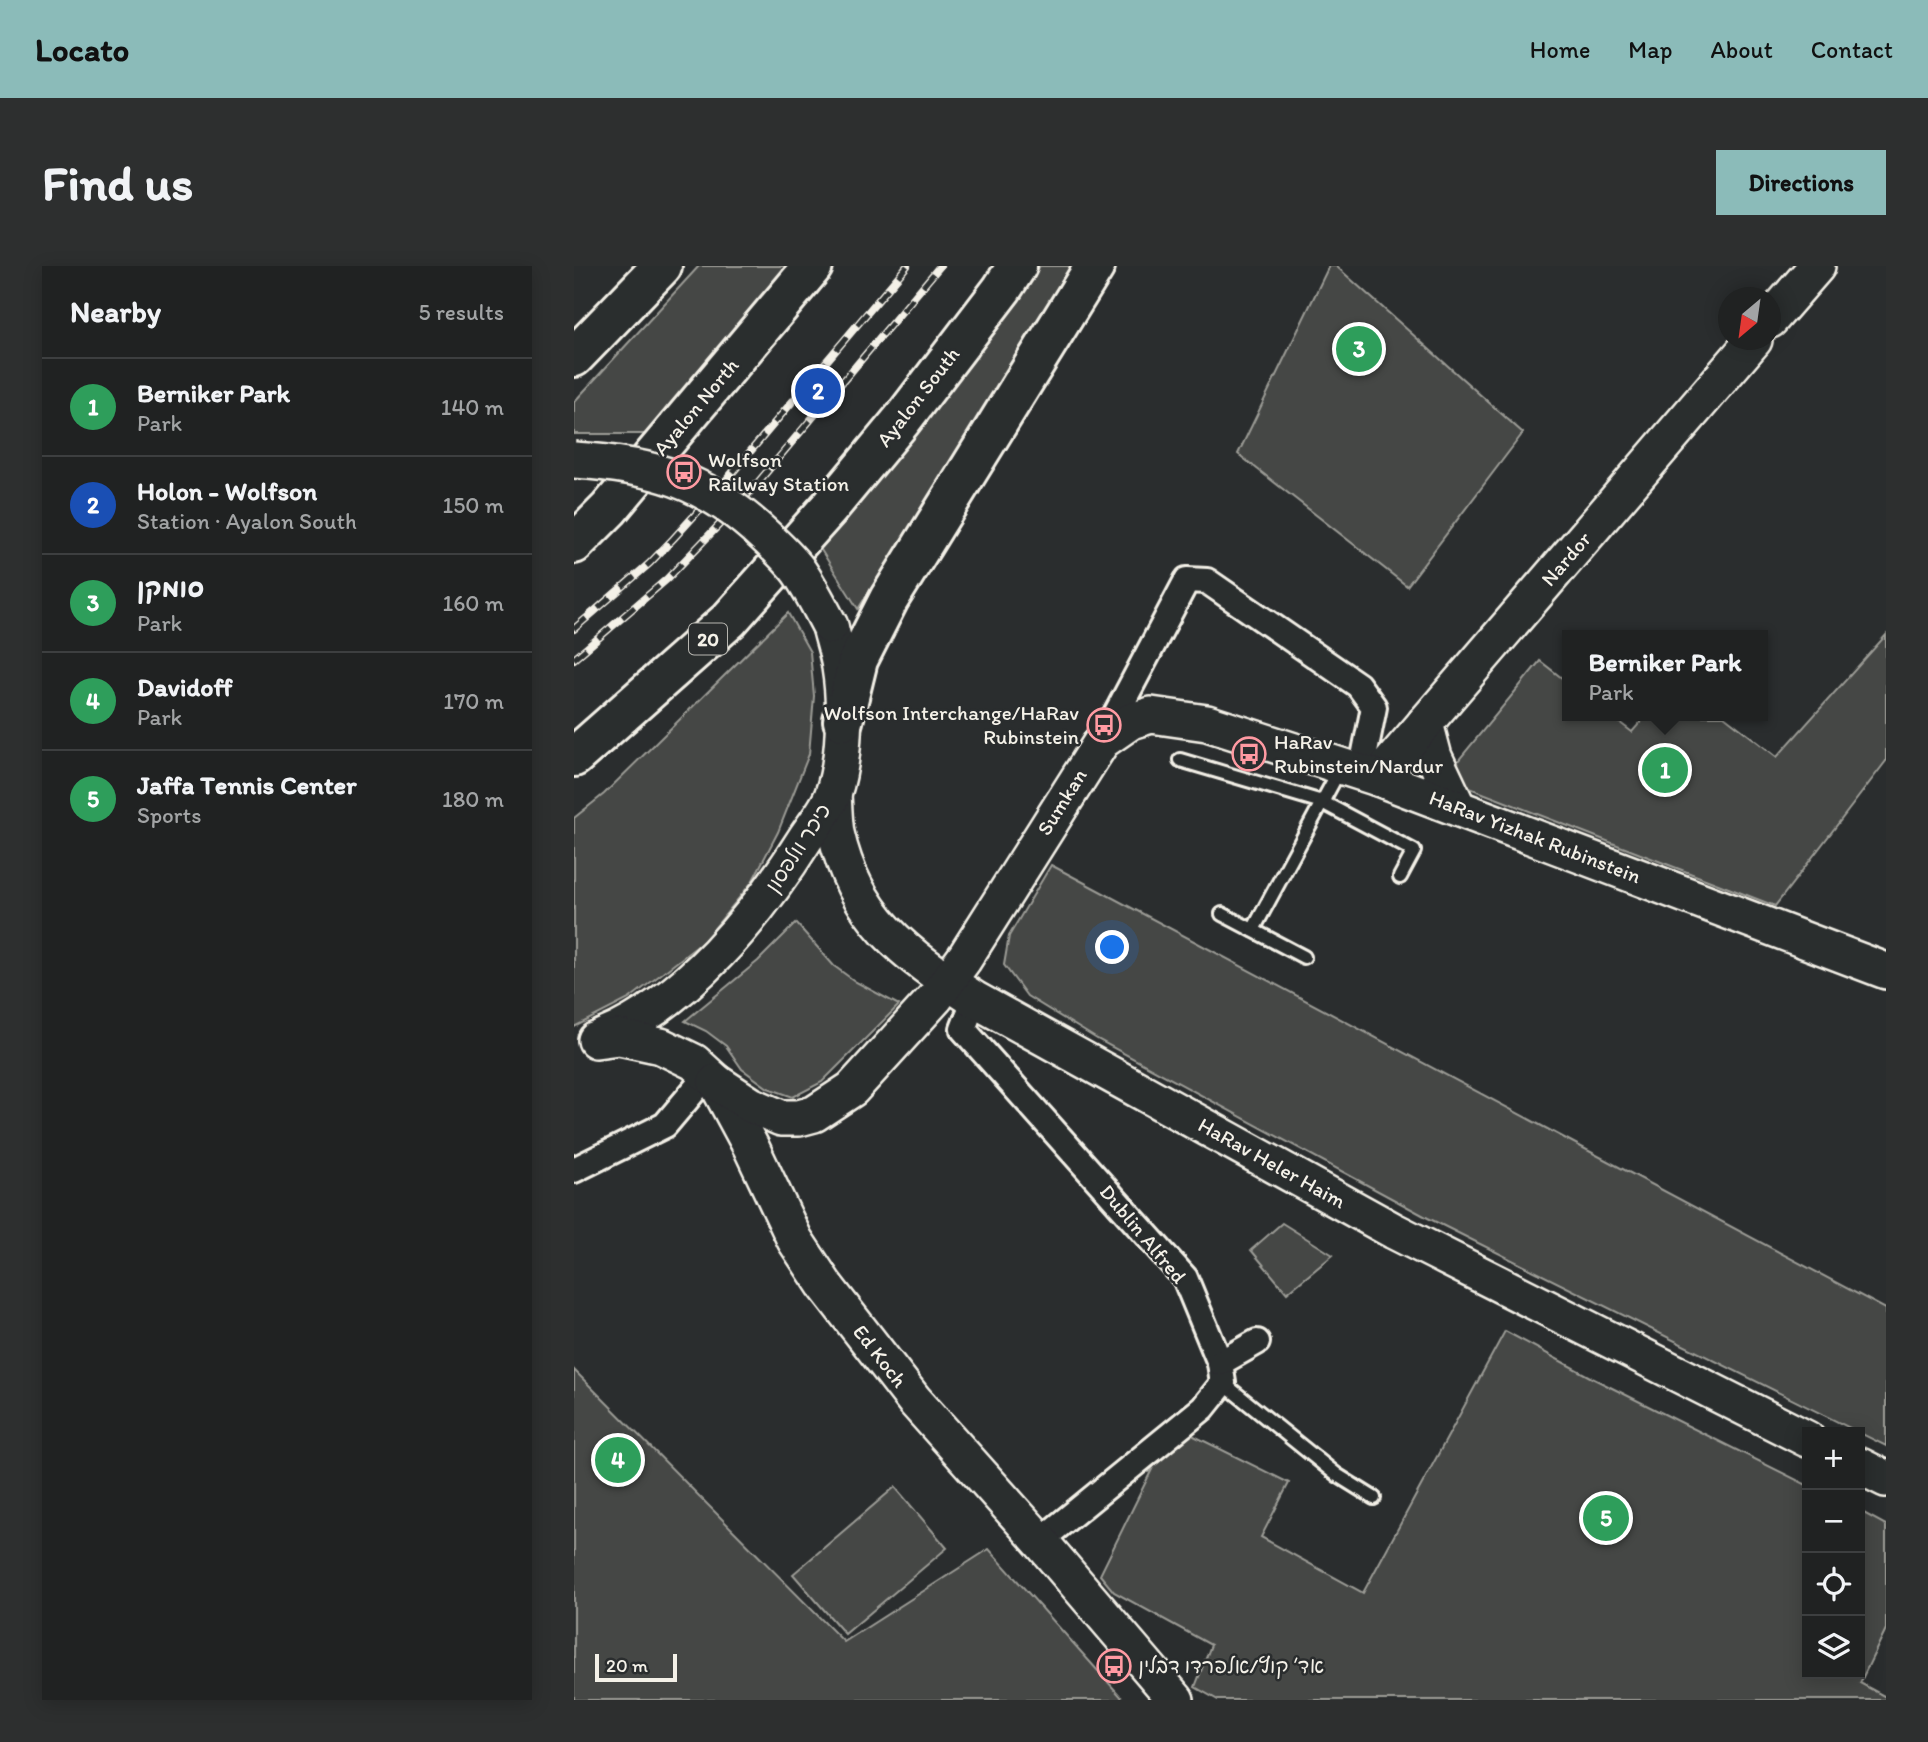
<!DOCTYPE html>
<meta charset="utf-8">
<style>
body{margin:0;font-family:Itim,"Playpen Sans Hebrew",sans-serif;background:#2d2f2f;color:#f1f3f6}
.controls{position:absolute;right:21px;bottom:21px;display:grid;overflow:hidden;border-radius:0px;box-shadow:0 4px 18px #0003}
.controls button{width:63px;height:63px;display:grid;place-items:center;padding:0;border:0;border-bottom:2px solid #3d3f40;background:#202222;color:#f1f3f6;font:35px sans-serif}
.compass{position:absolute;left:1144px;top:21px;width:63px;height:63px;border-radius:50%;background:#202222;box-shadow:0 4px 18px #0003;rotate:209deg}
.scale{position:absolute;left:21px;bottom:18px;width:82px;box-sizing:border-box;padding-left:7px;border:4px solid #f4f1e8;border-top:0;font-size:19px;line-height:24px;white-space:nowrap;color:#f4f1e8;-webkit-text-stroke:5px #2a2d2e;paint-order:stroke}
.you{position:absolute;left:539px;top:682px;width:24px;height:24px;margin:-18px;border:5px solid #fff;border-radius:50%;background:#1a73e8;box-shadow:0 0 0 10px #1a73e833}
.badge{display:grid;place-items:center;width:46px;height:46px;border-radius:50%;background:#8bbbb9;color:#fff;font-size:23px;font-weight:700}
.pin{position:absolute;translate:-50% -50%;border:4px solid #fff;box-shadow:0 2px 7px #0006}
.popup{position:absolute;left:988px;top:364px;width:206px;height:91px;box-sizing:border-box;display:grid;place-content:center;border-radius:0px;background:#202222;filter:drop-shadow(0 2px 5px #0005);font-size:23px;white-space:nowrap;color:#a2a4a5}
.popup b{font-size:26px;color:#f1f3f6}
.popup::after{content:'';position:absolute;left:50%;top:100%;margin-left:-14px;border:14px solid transparent;border-top-color:#202222}
.list{margin:0;padding:0;list-style:none}
h2{display:flex;justify-content:space-between;align-items:center;height:91px;margin:0;padding:0 28px;font-size:30px}
h2 small{font-size:23px;font-weight:400;color:#a2a4a5}
.list li{display:grid;grid-template-columns:46px 1fr auto;gap:21px;align-items:center;box-sizing:border-box;height:98px;padding:0 28px;border-top:2px solid #3d3f40}
.list b{display:block;font-size:26px;white-space:nowrap}
.list p{margin:0;font-size:23px;white-space:nowrap;color:#a2a4a5}
.list em{font-size:23px;font-style:normal;color:#a2a4a5}
.icon{flex:none;width:38px;height:38px;fill:none;stroke:currentColor;stroke-width:2;stroke-linecap:round;stroke-linejoin:round}
.map{position:relative;flex:none;width:1312px;height:1434px;overflow:hidden;border-radius:0px}
header{display:flex;align-items:center;gap:42px;box-sizing:border-box;height:98px;padding:0 35px;background:#8bbbb9;color:#111}
header strong{font-size:33px}
nav{display:flex;gap:38px;margin-inline-start:auto;font-size:24px}
.intro{display:flex;align-items:center;justify-content:space-between;box-sizing:border-box;height:168px;padding:0 42px}
h1{margin:0;font-size:49px}
.button{padding:18px 32px;border-radius:0px;background:#8bbbb9;color:#111;font-size:24px;font-weight:700}
main{display:flex;gap:42px;padding:0 42px}
aside{flex:1;background:#202222;border-radius:0px;box-shadow:0 4px 18px #0003}
.map>svg:first-child{display:block}
.green{fill:#444645;stroke:#9c9c96;stroke-width:2}
.lines{fill:none;stroke-linecap:round;stroke-linejoin:round}
.lane-casing{stroke:#f4f1e8;stroke-width:18}
.street-casing{stroke:#f4f1e8;stroke-width:30}
.secondary-casing{stroke:#f4f1e8;stroke-width:40}
.highway-casing{stroke:#f4f1e8;stroke-width:44}
.lane{stroke:#2a2d2e;stroke-width:12}
.street{stroke:#2a2d2e;stroke-width:24}
.secondary{stroke:#2a2d2e;stroke-width:35}
.highway{stroke:#2a2d2e;stroke-width:38}
.rail-casing{stroke:#f4f1e8;stroke-width:8}
.rail{stroke:#2a2d2e;stroke-width:5;stroke-dasharray:16;stroke-linecap:butt}
.secondary-bridge-casing{stroke:#f4f1e8;stroke-width:40;stroke-linecap:butt}
.secondary-bridge{stroke:#2a2d2e;stroke-width:35}
.labels{text-anchor:middle;stroke-width:5;stroke-linejoin:round;paint-order:stroke}
.shield{fill:#2a2d2e;stroke:#b7b6b0;stroke-width:2}
.shield-label{font-size:19px;font-weight:bold;fill:#f4f1e8}
.street-label{font-size:21px;fill:#f4f1e8;stroke:#2a2d2e}
.poi-label{font-size:21px;fill:#f4f1e8;stroke:#2a2d2e;text-anchor:start}
</style>
<header>
<strong>Locato</strong>
<nav><a>Home</a><a>Map</a><a>About</a><a>Contact</a></nav>
</header>
<div class="intro"><h1>Find us</h1><a class="button">Directions</a></div>
<main>
<aside>
<h2>Nearby<small>5 results</small></h2>
<ul class="list">
<li><span class="badge" style="background:#2e9e5b">1</span><div><b>Berniker Park</b><p>Park</p></div><em>140 m</em></li>
<li><span class="badge" style="background:#1a4fb4">2</span><div><b>Holon - Wolfson</b><p>Station · Ayalon South</p></div><em>150 m</em></li>
<li><span class="badge" style="background:#2e9e5b">3</span><div><b>סומקן</b><p>Park</p></div><em>160 m</em></li>
<li><span class="badge" style="background:#2e9e5b">4</span><div><b>Davidoff</b><p>Park</p></div><em>170 m</em></li>
<li><span class="badge" style="background:#2e9e5b">5</span><div><b>Jaffa Tennis Center</b><p>Sports</p></div><em>180 m</em></li>
</ul>
</aside>
<div class="map">
<svg width="1312" height="1434" viewBox="0 0 1312 1434">
<rect width="100%" height="100%" fill="#2a2d2e"/>
<filter id="ink" filterUnits="userSpaceOnUse"><feTurbulence type="fractalNoise" baseFrequency=".0143" numOctaves="2"/><feDisplacementMap in="SourceGraphic" scale="14" xChannelSelector="R" yChannelSelector="G"/><feConvolveMatrix kernelMatrix="1 2 1 2 8 2 1 2 1" color-interpolation-filters="sRGB"/></filter>
<g filter="url(#ink)">
<g class="green">
<polygon points="125,0 213,0 149,81 93,168 0,168 0,136"/>
<polygon points="466,0 502,0 284,343 242,276 308,209 414,74"/>
<polygon points="755,0 762,0 949,167 833,320 664,188"/>
<polygon points="214,347 236,386 240,430 235,488 204,566 178,616 130,675 55,733 0,761 0,552 30,528"/>
<polygon points="1312,369 1312,495 1201,640 870,512 966,395 993,416 993,450 1037,450 1058,466 1072,450 1150,450 1203,491"/>
<polygon points="477,599 1312,1043 1312,1180 854,952 523,773 453,730 430,699 435,670"/>
<polygon points="222,657 260,700 282,716 325,739 248,816 219,831 194,822 168,803 152,780 132,765 111,755 184,695"/>
<polygon points="708,957 759,989 713,1027 677,984"/>
<polygon points="931,1065 1018,1112 1233,1219 1233,1408 1286,1408 1286,1245 1312,1259 1312,1363 1286,1417 1312,1431 1312,1434 644,1434 621,1421 637,1379 540,1326 526,1309 586,1187 612,1166 715,1217 687,1271 789,1327"/>
<polygon points="0,1104 270,1376 415,1283 550,1434 0,1434"/>
<polygon points="321,1221 373,1282 271,1368 219,1308"/>
</g>
<g class="lines">
<defs>
<g id="lane">
<polyline points="606,494 748,536 840,585 826,611"/>
<polyline points="648,648 730,691"/>
<polyline points="679,664 766,503"/>
<polyline points="649,1117 763,1209 800,1232"/>
</g>
<g id="street">
<polyline points="530,471 613,314 633,315 784,419 800,441 787,506"/>
<polyline points="394,750 389,763 611,1012 646,1097 649,1117 629,1142 466,1275"/>
<polyline points="0,904 91,859 134,808"/>
<polyline points="646,1097 683,1076"/>
</g>
<g id="secondary">
<polyline points="1196,54 1243,0"/>
<polyline points="851,457 860,491 884,542"/>
<polyline points="804,512 1180,74"/>
<path d="M259,529C260,541 260,555 262,567C281,652 331,688 400,733L820,965L1233,1173"/>
<path d="M29,771C113,736 184,648 231,573C240,559 254,543 259,528C271,493 272,437 266,401C264,387 259,373 256,360"/>
<polyline points="22,774 45,771 87,780 120,796 142,816 177,881 221,974 250,1018 340,1134 466,1275 602,1434"/>
<polyline points="142,816 177,839 207,852 225,852 240,848 278,823 361,732 390,693 528,475 557,455 577,449 633,457 804,512 1312,705"/>
<polyline points="1286,1200 1312,1213"/>
</g>
<g id="highway">
<polyline points="0,91 88,0"/>
<polyline points="0,278 35,243 239,0"/>
<polyline points="269,455 284,394 315,333 521,0"/>
<polyline points="0,491 155,354 255,242 328,154 428,23 443,0"/>
</g>
</defs>
<use href="#lane" class="lane-casing"/>
<use href="#street" class="street-casing"/>
<use href="#secondary" class="secondary-casing"/>
<use href="#highway" class="highway-casing"/>
<use href="#lane" class="lane"/>
<use href="#street" class="street"/>
<use href="#secondary" class="secondary"/>
<use href="#highway" class="highway"/>
<defs>
<g id="rail">
<polyline points="0,363 76,297 99,273 148,219 333,0"/>
<polyline points="0,393 93,313 170,233 366,0"/>
</g>
</defs>
<use href="#rail" class="rail-casing"/>
<use href="#rail" class="rail"/>
<defs>
<path id="secondary-bridge" d="M0,194C78,199 132,214 190,269C202,280 214,291 224,304C236,321 246,341 256,360"/>
</defs>
<use href="#secondary-bridge" class="secondary-bridge-casing"/>
<use href="#secondary-bridge" class="secondary-bridge"/>
</g>
</g>
<defs>
<symbol id="bus-ring" viewBox="-11 -11 22 22"><circle r="9.5" fill="#2a2d2e" stroke="#ff9aa2" stroke-width="1.5"/><path d="M-5-6H5V4H4V6H2V4H-2V6H-4V4H-5ZM-3.5-4V0h7V-4ZM-3.5 1.2v1.5H-2V1.2ZM2 1.2v1.5H3.5V1.2Z" fill="#ff9aa2"/></symbol>
</defs>
<g fill-rule="evenodd">
<use href="#bus-ring" x="91" y="187" width="38" height="38"/>
<use href="#bus-ring" x="511" y="440" width="38" height="38"/>
<use href="#bus-ring" x="656" y="469" width="38" height="38"/>
<use href="#bus-ring" x="521" y="1381" width="38" height="38"/>
</g>
<g class="labels">
<rect class="shield" x="115" y="357.5" width="38" height="31" rx="5"/>
<g class="shield-label">
<text x="134" y="380">20</text>
</g>
<g class="street-label">
<text transform="translate(344 131) rotate(-52)" y="7">Ayalon South</text>
<text transform="translate(122 141) rotate(-50)" y="7">Ayalon North</text>
<text transform="translate(992 293) rotate(-49)" y="7">Nardor</text>
<text transform="translate(488 536) rotate(-58)" y="7">Sumkan</text>
<text transform="translate(961 571) rotate(21)" y="7">HaRav Yizhak Rubinstein</text>
<text transform="translate(224 582) rotate(-57)" y="7">כיכר וולפסון</text>
<text transform="translate(698 897) rotate(29)" y="7">HaRav Heler Haim</text>
<text transform="translate(569 968) rotate(50)" y="7">Dublin Alfred</text>
<text transform="translate(306 1090) rotate(52)" y="7">Ed Koch</text>
</g>
<g class="poi-label">
<text x="134" y="201">Wolfson<tspan x="134" dy="24">Railway Station</tspan></text>
<text x="505" y="454" text-anchor="end">Wolfson Interchange/HaRav<tspan x="505" dy="24">Rubinstein</tspan></text>
<text x="700" y="483">HaRav<tspan x="700" dy="24">Rubinstein/Nardur</tspan></text>
<text x="564" y="1407">אד׳ קוץ/אלפרדו דבלין</text>
</g>
</g>
</svg>
<div class="controls">
<button>+</button>
<button>−</button>
<button><svg class="icon" aria-label="locate" viewBox="0 0 24 24"><circle cx="12" cy="12" r="6"/><path d="M12 2v4M12 18v4M2 12h4M18 12h4"/></svg></button>
<button><svg class="icon" aria-label="layers" viewBox="0 0 24 24"><path d="M12 4l9 5-9 5-9-5zM3 14l9 5 9-5"/></svg></button>
</div>
<svg class="compass" viewBox="-18 -18 36 36"><path d="M0-13l5 13h-10z" fill="#e53935"/><path d="M0 13l5-13h-10z" fill="#a2a4a5"/></svg>
<div class="scale">20 m</div>
<div class="you"></div>
<div class="pin badge" style="left:1091px;top:504px;background:#2e9e5b">1</div>
<div class="popup"><b>Berniker Park</b>Park</div>
<div class="pin badge" style="left:244px;top:125px;background:#1a4fb4">2</div>
<div class="pin badge" style="left:785px;top:83px;background:#2e9e5b">3</div>
<div class="pin badge" style="left:44px;top:1194px;background:#2e9e5b">4</div>
<div class="pin badge" style="left:1032px;top:1252px;background:#2e9e5b">5</div>
</div>
</main>
